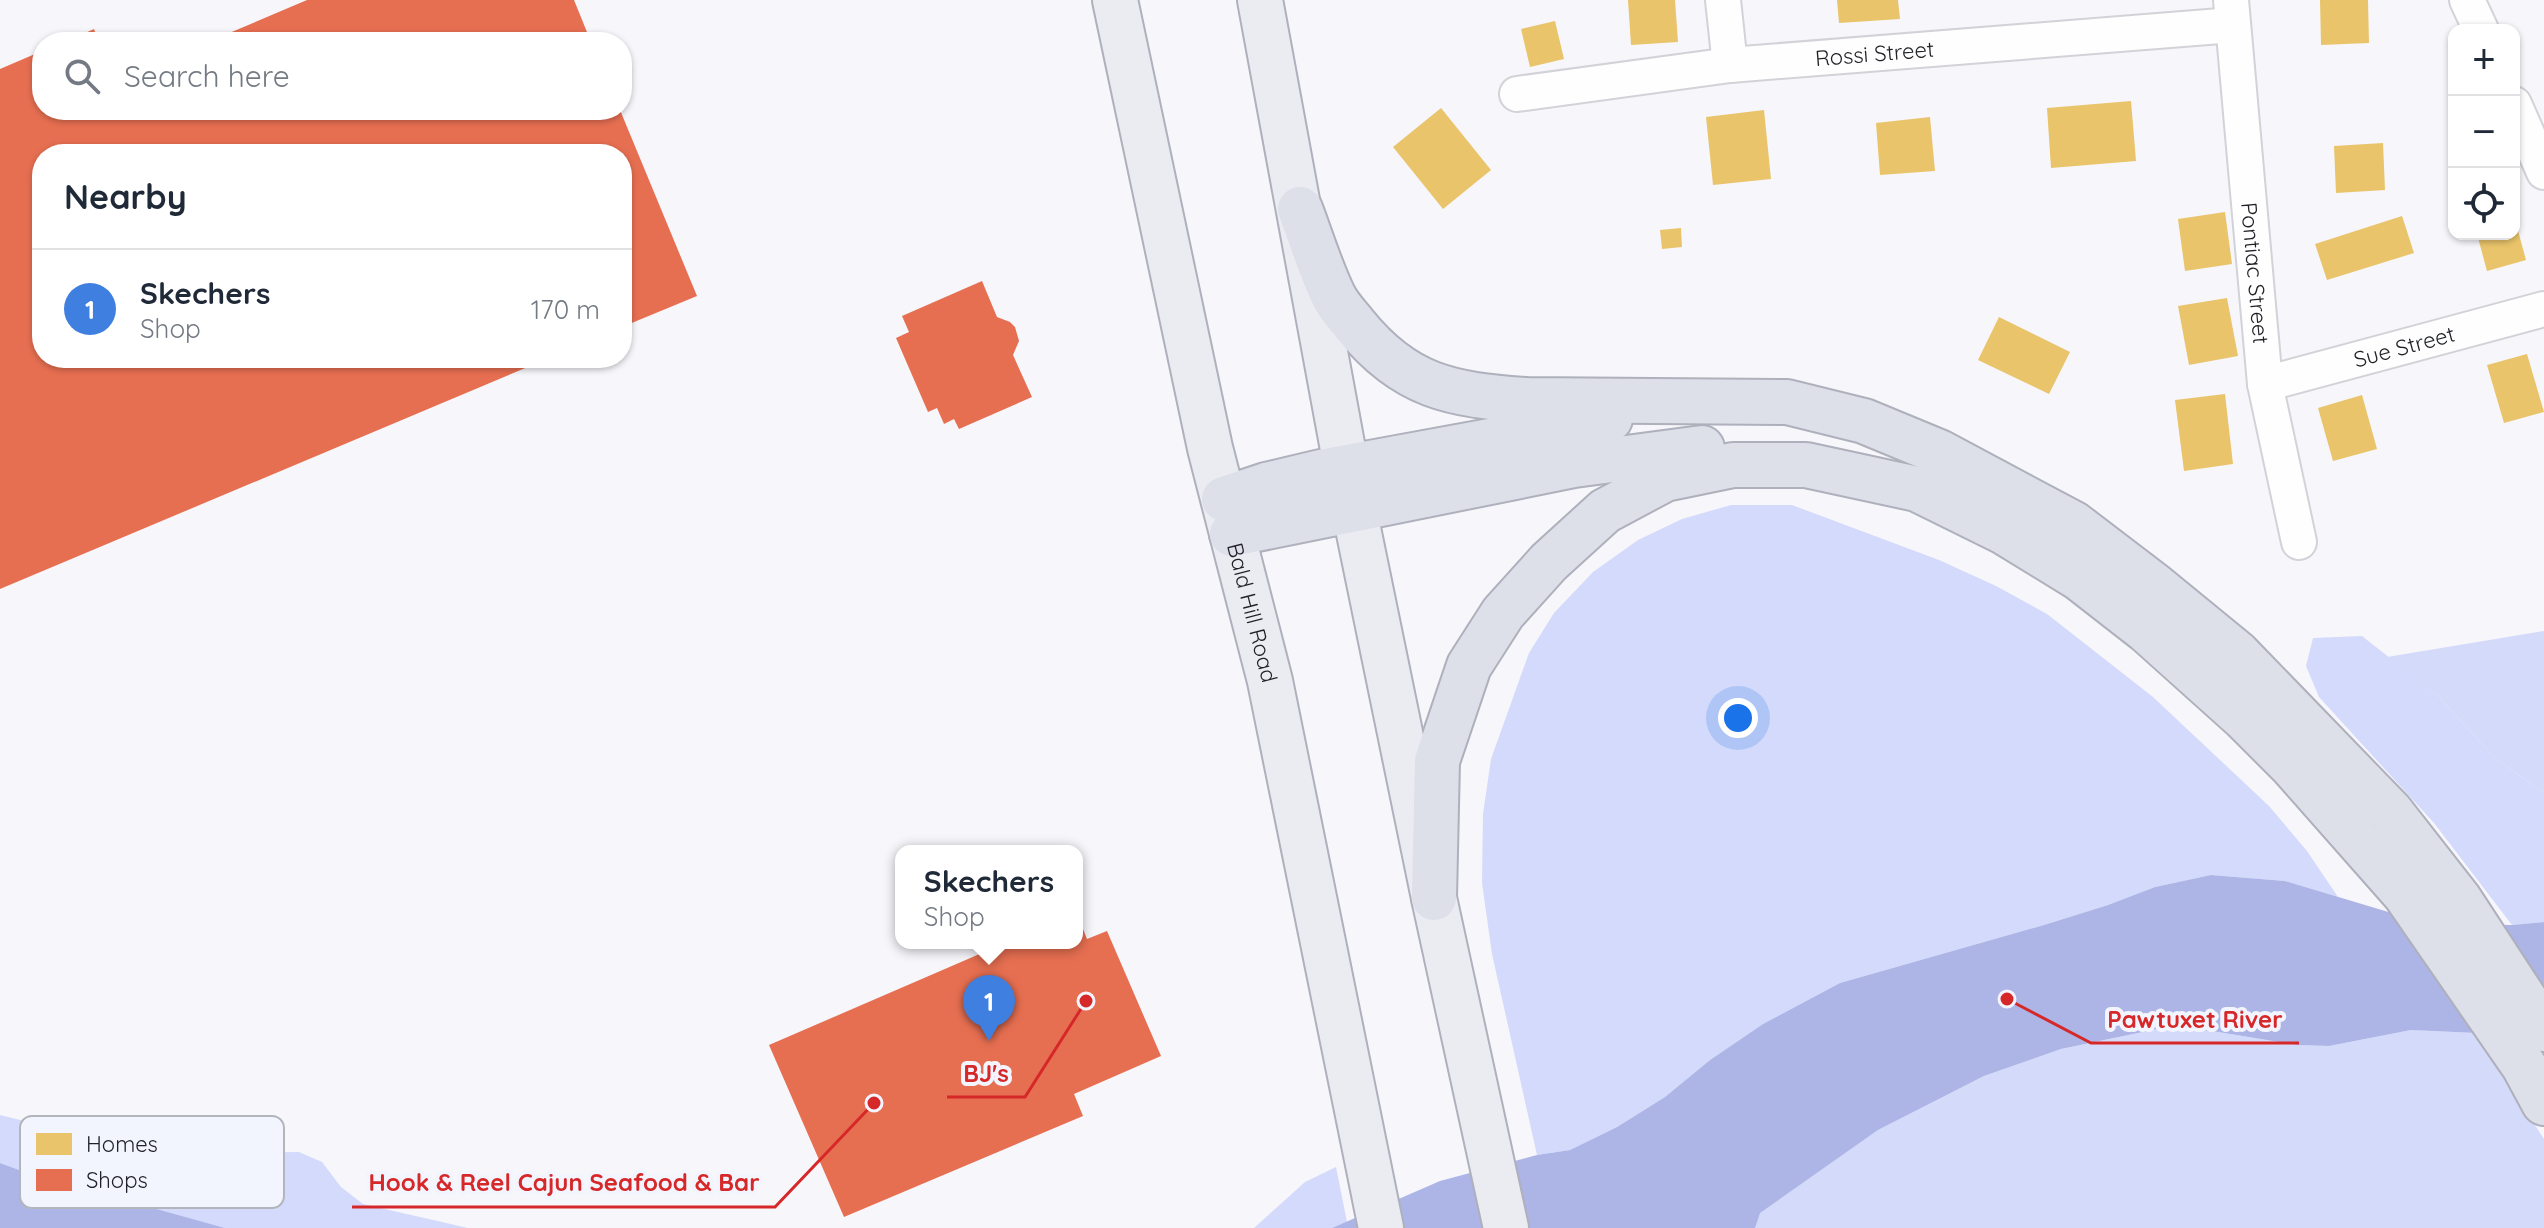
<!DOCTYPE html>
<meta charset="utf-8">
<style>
body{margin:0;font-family:Quicksand,sans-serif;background:#f2f2f3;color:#1f2937}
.controls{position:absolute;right:24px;top:24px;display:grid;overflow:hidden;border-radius:16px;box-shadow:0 2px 6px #0004}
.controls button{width:72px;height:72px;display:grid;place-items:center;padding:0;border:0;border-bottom:2px solid #e0e1e3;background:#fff;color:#1f2937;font:40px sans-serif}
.you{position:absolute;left:1738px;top:718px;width:28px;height:28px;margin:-20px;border:6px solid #fff;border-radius:50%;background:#1a73e8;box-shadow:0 0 0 12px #1a73e833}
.badge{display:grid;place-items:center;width:52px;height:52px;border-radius:50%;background:#b45309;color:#fff;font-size:26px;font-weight:700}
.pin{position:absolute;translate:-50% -66px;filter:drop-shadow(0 2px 4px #0008)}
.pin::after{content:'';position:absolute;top:42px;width:28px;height:24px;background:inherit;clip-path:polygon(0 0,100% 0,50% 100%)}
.popup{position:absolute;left:895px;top:845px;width:188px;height:104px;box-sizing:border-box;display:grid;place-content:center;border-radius:16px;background:#fff;filter:drop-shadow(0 2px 6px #0005);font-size:26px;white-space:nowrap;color:#747a83}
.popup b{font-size:30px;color:#1f2937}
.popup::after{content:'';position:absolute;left:50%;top:100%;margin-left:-16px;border:16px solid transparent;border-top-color:#fff}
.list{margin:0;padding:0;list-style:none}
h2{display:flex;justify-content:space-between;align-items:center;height:104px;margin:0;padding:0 32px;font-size:34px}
h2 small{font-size:26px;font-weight:400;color:#747a83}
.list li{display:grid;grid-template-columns:52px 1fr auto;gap:24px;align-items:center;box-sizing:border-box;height:120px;padding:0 32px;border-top:2px solid #e0e1e3}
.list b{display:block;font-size:30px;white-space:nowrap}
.list p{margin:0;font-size:26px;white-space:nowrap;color:#747a83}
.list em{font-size:26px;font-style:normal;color:#747a83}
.icon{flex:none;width:44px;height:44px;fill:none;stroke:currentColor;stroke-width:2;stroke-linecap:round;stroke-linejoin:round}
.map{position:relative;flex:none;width:2544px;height:1228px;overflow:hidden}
.search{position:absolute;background:#fff;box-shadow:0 2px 6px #0004;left:32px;top:32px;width:600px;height:88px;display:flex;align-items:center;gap:20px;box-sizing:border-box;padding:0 28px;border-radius:32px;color:#747a83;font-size:30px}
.panel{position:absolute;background:#fff;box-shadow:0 2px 6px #0004;left:32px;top:144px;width:600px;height:224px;border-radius:32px}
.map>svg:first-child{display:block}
.green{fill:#d4daf9}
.forest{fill:#d4dafb}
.water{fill:#acb5e5}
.homes{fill:#e9c46a}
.shops{fill:#e76f51}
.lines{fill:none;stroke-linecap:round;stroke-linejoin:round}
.street-casing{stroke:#d2d3d8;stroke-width:38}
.primary-casing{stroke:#aeb0bc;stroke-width:48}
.highway-casing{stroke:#aeb0bc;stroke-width:48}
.street{stroke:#fefefe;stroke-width:34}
.primary{stroke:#ebecf2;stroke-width:44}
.highway{stroke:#dddfe9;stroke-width:44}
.labels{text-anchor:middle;stroke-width:8;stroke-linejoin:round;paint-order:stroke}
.street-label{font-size:22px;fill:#1f2126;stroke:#f3f5fe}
.key{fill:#f3f5fe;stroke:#b3b5bd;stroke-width:2}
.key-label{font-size:22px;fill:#1f2126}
.leader{fill:none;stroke:#d62828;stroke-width:3}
.callout-dot{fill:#d62828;stroke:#f3f5fe;stroke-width:3}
.callout-label{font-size:24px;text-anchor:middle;font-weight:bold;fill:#d62828;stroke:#f3f5fe;stroke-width:8;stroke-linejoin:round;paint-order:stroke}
</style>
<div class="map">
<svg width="2544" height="1228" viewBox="0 0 2544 1228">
<rect width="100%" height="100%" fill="#f6f6fb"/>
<g class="green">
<polygon points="2544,631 2544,793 2495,758 2438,696 2387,657"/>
<polygon points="2162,1028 2212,1031 2297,1045 2329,1046 2411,1030 2476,1033 2544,1139 2544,1228 1755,1228 1759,1213 1878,1130 1984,1076 2061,1049"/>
</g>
<g class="forest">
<polygon points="1731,505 1792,505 1939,560 1996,586 2047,614 2153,697 2269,806 2307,851 2338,897 2285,881 2211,875 2155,887 2108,905 2044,925 1840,983 1763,1024 1710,1060 1665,1097 1617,1127 1570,1150 1537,1155 1492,954 1482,883 1483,814 1491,759 1529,653 1554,613 1593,572 1638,540 1682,519"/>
<polygon points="2362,636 2438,696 2495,758 2544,793 2544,922 2512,925 2434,823 2319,697 2306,666 2313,638"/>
<polygon points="0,1115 122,1145 192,1153 299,1152 322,1162 341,1187 363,1204 468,1228 225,1228 95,1193 89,1195 0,1163"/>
<polygon points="1336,1167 1347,1222 1332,1228 1254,1228 1305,1182"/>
</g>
<g class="water">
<polygon points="2211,875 2285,881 2395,914 2452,924 2512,925 2544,922 2544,1022 2476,1033 2411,1030 2329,1046 2297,1045 2212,1031 2162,1028 2061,1049 1984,1076 1878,1130 1760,1213 1755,1228 1332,1228 1440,1181 1537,1155 1570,1150 1617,1127 1665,1097 1710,1060 1763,1024 1840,983 2044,925 2108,905 2155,887"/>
<polygon points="0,1163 88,1195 95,1192 225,1228 0,1228"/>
</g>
<g class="homes">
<polygon points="1628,0 1675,0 1678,42 1631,45"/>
<polygon points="1837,0 1898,0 1900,19 1839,23"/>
<polygon points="2320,0 2368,0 2369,43 2321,45"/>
<polygon points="1555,21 1564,59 1530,67 1521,29"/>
<polygon points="2131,101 2136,161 2051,168 2047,108"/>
<polygon points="1441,108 1491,170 1443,209 1393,147"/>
<polygon points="1764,110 1771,179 1713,185 1706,117"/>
<polygon points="1930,117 1935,171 1880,175 1876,123"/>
<polygon points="2383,143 2385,190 2336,193 2334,146"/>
<polygon points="2225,212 2232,264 2185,271 2178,219"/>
<polygon points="2402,216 2414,253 2327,280 2315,244"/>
<polygon points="2514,216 2526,260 2487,271 2477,234 2514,234"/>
<polygon points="1681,228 1682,247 1662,249 1660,230"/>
<polygon points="2227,298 2238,356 2189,365 2178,306"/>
<polygon points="1999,317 2070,352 2049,394 1978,360"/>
<polygon points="2527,354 2544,412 2504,423 2487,365"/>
<polygon points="2225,394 2233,464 2184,471 2175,400"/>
<polygon points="2362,395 2377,449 2333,461 2318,408"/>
</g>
<g class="shops">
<polygon points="307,0 574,0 591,42 208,42"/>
<polygon points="94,29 99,42 65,42"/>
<polygon points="42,51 42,110 620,110 697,296 622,327 622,154 42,154 42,358 549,358 0,589 0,69"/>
<polygon points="982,281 997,317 1010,322 1015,327 1019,341 1013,355 1032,397 959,429 954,419 944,424 937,408 928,412 896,338 909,332 902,316"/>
<polygon points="1077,914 1087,939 1107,931 1161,1056 1074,1094 1083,1116 844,1217 769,1045 1005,943 1010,943 1011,946 1019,943 1077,943"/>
</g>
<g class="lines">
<defs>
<g id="street">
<polyline points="1723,0 1730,65"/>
<path id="s1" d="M2231,0L2265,384L2299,542"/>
<polyline points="2467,0 2481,30"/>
<path id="s2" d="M1517,94L1730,65L2233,25"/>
<polyline points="2514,104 2544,172"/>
<path id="s3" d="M2265,384L2544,309"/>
</g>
<g id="primary">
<path id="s4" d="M1115,0L1210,448L1270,681L1381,1228"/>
<polyline points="1260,0 1354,509 1434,898 1506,1228"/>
</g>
<g id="highway">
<path d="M1300,209C1311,238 1320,268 1333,295C1338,306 1347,315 1355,325C1405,387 1452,395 1527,400L1787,402L1864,421L1939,452L2074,524L2154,585L2237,653L2391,812L2459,899L2544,1029"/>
<polyline points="1224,499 1266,485 1321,472 1610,419"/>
<polyline points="1232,534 1574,465 1702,448"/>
<polyline points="1434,898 1437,761 1469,666 1503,613 1549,562 1605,511 1665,479 1733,465 1806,465 1917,489 2004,532 2079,578 2147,631 2244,718 2292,766 2405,894 2524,1066 2544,1103"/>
</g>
</defs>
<use href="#street" class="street-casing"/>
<use href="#primary" class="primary-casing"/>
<use href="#highway" class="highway-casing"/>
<use href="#street" class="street"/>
<use href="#primary" class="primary"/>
<use href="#highway" class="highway"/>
</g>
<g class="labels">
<g class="street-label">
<text dy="8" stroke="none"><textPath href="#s2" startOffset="360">Rossi Street</textPath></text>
<text dy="8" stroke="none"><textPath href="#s1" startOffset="274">Pontiac Street</textPath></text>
<text dy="8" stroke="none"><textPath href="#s3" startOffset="144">Sue Street</textPath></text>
<text dy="8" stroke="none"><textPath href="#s4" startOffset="628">Bald Hill Road</textPath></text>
</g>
</g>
<rect x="20" y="1116" width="264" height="92" rx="12" class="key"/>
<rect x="36" y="1133" width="36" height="22" fill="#e9c46a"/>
<rect x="36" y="1169" width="36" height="22" fill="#e76f51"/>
<g class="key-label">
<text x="86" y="1152">Homes</text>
<text x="86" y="1188">Shops</text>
</g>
<path class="leader" d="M2007 999L2091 1043H2299M1086 1001L1025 1097H947M874 1103L775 1207H352"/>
<g class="callout-dot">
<circle cx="2007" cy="999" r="8"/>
<circle cx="1086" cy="1001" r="8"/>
<circle cx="874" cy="1103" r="8"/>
</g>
<g class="callout-label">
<text x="2195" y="1028">Pawtuxet River</text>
<text x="986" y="1082">BJ's</text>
<text x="564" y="1191">Hook &amp; Reel Cajun Seafood &amp; Bar</text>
</g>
</svg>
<div class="controls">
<button>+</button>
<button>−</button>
<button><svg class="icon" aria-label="locate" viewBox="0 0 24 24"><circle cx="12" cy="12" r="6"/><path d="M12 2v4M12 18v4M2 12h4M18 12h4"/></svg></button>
</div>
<div class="you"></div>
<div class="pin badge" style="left:989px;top:1041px;background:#3f7fe0">1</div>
<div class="popup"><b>Skechers</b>Shop</div>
<div class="search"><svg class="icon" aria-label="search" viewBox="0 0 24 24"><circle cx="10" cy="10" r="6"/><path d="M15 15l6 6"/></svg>Search here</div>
<section class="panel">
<h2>Nearby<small></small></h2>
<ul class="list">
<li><span class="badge" style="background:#3f7fe0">1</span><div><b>Skechers</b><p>Shop</p></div><em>170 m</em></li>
</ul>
</section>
</div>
